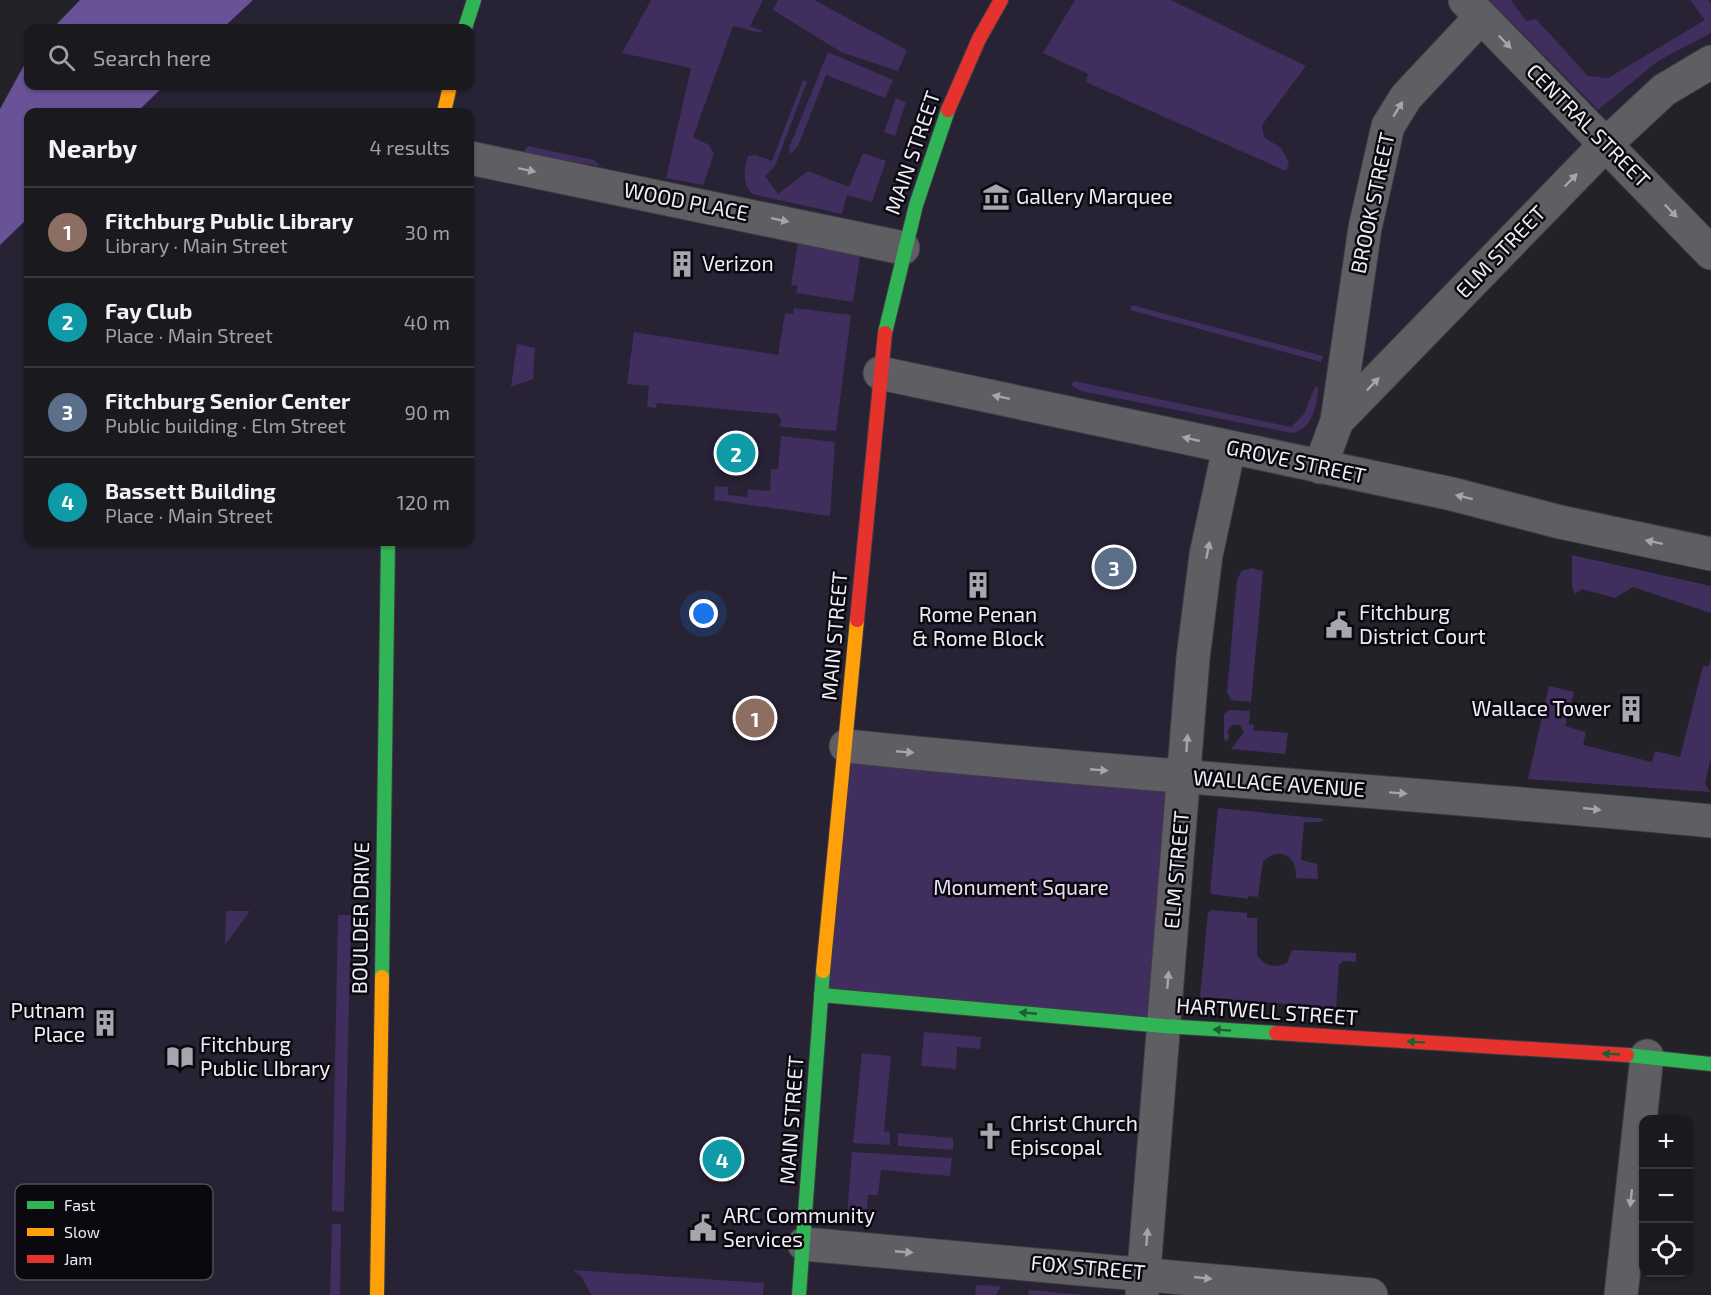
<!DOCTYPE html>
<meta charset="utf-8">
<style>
body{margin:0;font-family:"Exo 2",sans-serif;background:#27272b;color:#f1f3f6}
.controls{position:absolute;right:18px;bottom:18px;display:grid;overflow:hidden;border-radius:12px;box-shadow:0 2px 4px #0004}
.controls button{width:54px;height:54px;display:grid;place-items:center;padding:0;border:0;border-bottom:2px solid #38383c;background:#1a1a1e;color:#f1f3f6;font:30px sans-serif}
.you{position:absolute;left:704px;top:614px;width:21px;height:21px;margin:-15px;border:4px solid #fff;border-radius:50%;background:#1a73e8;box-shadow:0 0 0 9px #1a73e833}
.badge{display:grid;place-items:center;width:39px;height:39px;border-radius:50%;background:#8c9099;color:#fff;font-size:20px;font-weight:700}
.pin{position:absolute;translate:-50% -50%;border:3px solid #fff;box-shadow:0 2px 6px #0006}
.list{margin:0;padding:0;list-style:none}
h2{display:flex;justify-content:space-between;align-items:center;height:78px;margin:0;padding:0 24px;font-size:26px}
h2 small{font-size:20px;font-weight:400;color:#9fa1a4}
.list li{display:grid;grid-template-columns:39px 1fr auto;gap:18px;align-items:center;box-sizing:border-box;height:90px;padding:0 24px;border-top:2px solid #38383c}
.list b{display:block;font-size:22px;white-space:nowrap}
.list p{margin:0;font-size:20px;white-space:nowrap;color:#9fa1a4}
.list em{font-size:20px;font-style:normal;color:#9fa1a4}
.icon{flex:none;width:33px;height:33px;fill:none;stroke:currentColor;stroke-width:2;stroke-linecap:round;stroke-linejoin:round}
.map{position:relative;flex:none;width:1711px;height:1295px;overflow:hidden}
.search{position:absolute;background:#1a1a1e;box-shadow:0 2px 4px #0004;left:24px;top:24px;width:450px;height:66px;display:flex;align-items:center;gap:15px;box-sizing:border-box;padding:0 21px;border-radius:12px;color:#9fa1a4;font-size:22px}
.panel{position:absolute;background:#1a1a1e;box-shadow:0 2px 4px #0004;left:24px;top:108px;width:450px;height:438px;border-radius:12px}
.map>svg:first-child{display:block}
.built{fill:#272234}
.green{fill:#402e5f}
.water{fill:#6a5297}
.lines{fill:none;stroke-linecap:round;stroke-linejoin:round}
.street-casing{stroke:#3e3d42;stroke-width:35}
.fast-casing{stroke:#3e3d42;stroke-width:16}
.slow-casing{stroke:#3e3d42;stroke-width:16}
.jam-casing{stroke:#3e3d42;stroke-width:16}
.street{stroke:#5e5e63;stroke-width:33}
.fast{stroke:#30b455;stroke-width:14}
.slow{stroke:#ff9f0a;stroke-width:14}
.jam{stroke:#e5322d;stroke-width:14}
.oneway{fill:#a6a5ac}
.oneway2{fill:#1e5e32}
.labels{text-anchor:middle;stroke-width:5;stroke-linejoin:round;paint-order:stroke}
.street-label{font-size:21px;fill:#efecf6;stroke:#0b090f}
.poi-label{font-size:21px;fill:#efecf6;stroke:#0b090f;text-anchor:start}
.park-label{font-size:21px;fill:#e5dff5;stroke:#0b090f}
.key{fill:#0b090f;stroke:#4f4d54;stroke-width:1.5}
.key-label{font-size:16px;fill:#efecf6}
</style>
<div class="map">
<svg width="1711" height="1295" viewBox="0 0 1711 1295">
<rect width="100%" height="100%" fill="#232228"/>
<polygon class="built" points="253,0 1711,0 1711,62 1337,421 1320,467 1229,448 1142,1295 0,1295 0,245 28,218 28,542 470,542 470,112 137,112 164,86 470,86 470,28 223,28"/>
<g class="green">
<polygon points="651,0 763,0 750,26 762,31 761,33 733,26 693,137 709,145 714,154 703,185 666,178 691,68 622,53"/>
<polygon points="778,0 814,0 907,50 898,71 841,52 773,10"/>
<polygon points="1075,0 1171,0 1306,66 1262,125 1264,137 1281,148 1289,162 1286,171 1086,82 1088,74 1043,53"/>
<polygon points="1490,0 1511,0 1526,21 1536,19 1588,76 1608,78 1705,20 1690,0 1708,0 1711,4 1711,33 1658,61 1598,110"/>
<polygon points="828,52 893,80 885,98 826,75 798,146 790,154 789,148"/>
<path d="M803,80L807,82L775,166L765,176L778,194L808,171L849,187L863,153L886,161L872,202L847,195L842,214L752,194C742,183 744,170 748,156L756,155L772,161Z"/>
<polygon points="896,98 906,102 895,136 884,132"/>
<polygon points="528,146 594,160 600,166 522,153"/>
<polygon points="798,243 860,256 853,302 796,293 798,286 791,285"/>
<polygon points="1132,305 1323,356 1321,362 1130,310"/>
<polygon points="794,308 851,315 836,431 780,427 781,419 777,414 657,403 656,408 647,407 649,386 627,384 634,332 778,355 785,313 793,314"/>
<polygon points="517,344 535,348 533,379 511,387"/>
<path d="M1074,381L1291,427L1304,414L1315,387H1318C1318,404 1312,430 1292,433L1081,391L1071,385Z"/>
<polygon points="781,436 835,442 830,516 714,500 715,486 728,487 728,495 747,497 748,489 770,491 771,469 778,469"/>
<polygon points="1572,555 1711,586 1711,613 1633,587 1615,598 1582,589 1575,594 1572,587"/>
<polygon points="1251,568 1263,571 1251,702 1231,700 1227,692 1237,579 1242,571"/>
<polygon points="1711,656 1711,758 1705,783 1710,792 1528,779 1549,686 1574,692 1565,726 1586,732 1583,745 1652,762 1655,751 1680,757 1703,666 1709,666"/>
<polygon points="1229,710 1250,711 1249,724 1254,725 1253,730 1288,733 1285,754 1231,749 1244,732 1240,725 1232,725 1228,731 1229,738 1226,742 1224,739 1224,714"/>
<polygon points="846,746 1185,777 1164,1026 821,995"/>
<path d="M1218,808L1324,819L1321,822H1304L1301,860L1317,864L1318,879L1296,878C1297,856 1281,846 1263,861L1258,897L1248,896V899L1212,894L1210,891Z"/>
<path d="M1211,910L1247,913V918H1257V955C1265,967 1274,968 1287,963L1292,950L1356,953V962L1343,961L1339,965L1336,1008L1200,997L1208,912Z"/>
<polygon points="226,911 250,911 225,945"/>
<polygon points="338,915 351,915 344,1212 332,1211"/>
<polygon points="924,1032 981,1037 980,1049 957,1047 956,1069 921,1066"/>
<polygon points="862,1053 891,1056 884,1131 890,1132 890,1145 853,1143"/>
<polygon points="898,1133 953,1138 953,1150 898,1146"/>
<polygon points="852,1152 952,1158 950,1176 881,1170 878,1195 868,1195 866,1217 847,1216"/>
<polygon points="332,1224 341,1224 340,1295 330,1295"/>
<polygon points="573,1270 764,1283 763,1295 591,1295 582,1277"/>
<polygon points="976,1285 999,1286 1000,1288 996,1295 975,1295"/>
<polygon points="1029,1290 1086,1295 1028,1295"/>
</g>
<g class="water">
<polygon points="80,0 253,0 223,28 53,28"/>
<polygon points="28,58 28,86 164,86 137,112 28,112 28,218 0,245 0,109"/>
</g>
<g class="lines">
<defs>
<g id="street">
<polyline points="1465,0 1711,253"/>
<polyline points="470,158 903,248"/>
<polyline points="880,373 1452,494 1560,522 1711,554"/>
<polyline points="1337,421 1365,228 1388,126 1406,97 1481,17"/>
<polyline points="1320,467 1337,421 1606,144 1664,90 1711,62"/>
<path d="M846,746C1134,776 1423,793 1711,821"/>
<polyline points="804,1244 1371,1295"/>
<polyline points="1142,1295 1193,658 1206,555 1229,448"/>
<polyline points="1621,1295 1647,1056"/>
</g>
<g id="fast">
<polyline points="465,28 474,0"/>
<polyline points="885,333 916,205 948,110"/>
<polyline points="382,977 388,542"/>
<polyline points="821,995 1164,1026 1276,1033"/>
<polyline points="1627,1055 1711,1064"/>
<polyline points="799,1295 823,971"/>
</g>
<g id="slow">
<polyline points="444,112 450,86"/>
<polyline points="823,971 857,620"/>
<polyline points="377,1295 382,977"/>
</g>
<g id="jam">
<polyline points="948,110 979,39 1001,0"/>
<polyline points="857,620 885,333"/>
<polyline points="1276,1033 1627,1055"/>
</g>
</defs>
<use href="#street" class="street-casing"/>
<use href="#fast" class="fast-casing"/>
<use href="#slow" class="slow-casing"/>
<use href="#jam" class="jam-casing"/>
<use href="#street" class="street"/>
<use href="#fast" class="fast"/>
<use href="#slow" class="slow"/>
<use href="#jam" class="jam"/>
</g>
<defs><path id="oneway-solid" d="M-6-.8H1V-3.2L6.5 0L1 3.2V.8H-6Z" transform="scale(1.5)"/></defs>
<g class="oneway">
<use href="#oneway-solid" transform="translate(1505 42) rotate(46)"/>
<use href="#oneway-solid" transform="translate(1398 109) rotate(-59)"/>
<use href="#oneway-solid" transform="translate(527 170) rotate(12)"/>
<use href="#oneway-solid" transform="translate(1571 180) rotate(-46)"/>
<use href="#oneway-solid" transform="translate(1671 211) rotate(46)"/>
<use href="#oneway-solid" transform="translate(780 220) rotate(12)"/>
<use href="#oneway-solid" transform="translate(1373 384) rotate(-46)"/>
<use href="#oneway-solid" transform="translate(1001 397) rotate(-168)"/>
<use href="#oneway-solid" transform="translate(1191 439) rotate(-167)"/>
<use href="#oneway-solid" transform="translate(1464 497) rotate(-166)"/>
<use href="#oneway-solid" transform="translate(1654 542) rotate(-168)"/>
<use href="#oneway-solid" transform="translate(1208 550) rotate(-79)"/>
<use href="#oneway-solid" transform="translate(1187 743) rotate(-86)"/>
<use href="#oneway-solid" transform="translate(905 752) rotate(5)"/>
<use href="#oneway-solid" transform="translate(1099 770) rotate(5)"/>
<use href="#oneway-solid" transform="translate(1398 793) rotate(4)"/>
<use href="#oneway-solid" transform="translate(1592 809) rotate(6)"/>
<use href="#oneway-solid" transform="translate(1168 980) rotate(-85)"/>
<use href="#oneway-solid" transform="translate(1631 1198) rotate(96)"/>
<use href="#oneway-solid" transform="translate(1147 1237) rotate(-86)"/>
<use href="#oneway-solid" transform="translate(904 1252) rotate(5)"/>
<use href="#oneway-solid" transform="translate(1203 1278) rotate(6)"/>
</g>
<g class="oneway2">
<use href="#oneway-solid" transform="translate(1028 1013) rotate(-175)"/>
<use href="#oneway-solid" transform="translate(1222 1030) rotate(-176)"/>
<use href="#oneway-solid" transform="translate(1416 1042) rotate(-176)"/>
<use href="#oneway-solid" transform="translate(1611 1054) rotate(-177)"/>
</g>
<defs>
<symbol id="museum-bare" viewBox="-9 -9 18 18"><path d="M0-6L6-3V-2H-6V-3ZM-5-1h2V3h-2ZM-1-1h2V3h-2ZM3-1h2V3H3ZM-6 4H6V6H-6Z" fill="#a8a5ae" stroke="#0b090f" stroke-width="2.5" paint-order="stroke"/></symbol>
<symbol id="building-bare" viewBox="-9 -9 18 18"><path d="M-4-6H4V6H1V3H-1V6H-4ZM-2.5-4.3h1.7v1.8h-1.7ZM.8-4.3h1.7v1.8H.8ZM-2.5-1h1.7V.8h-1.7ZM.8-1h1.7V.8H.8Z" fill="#a8a5ae" stroke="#0b090f" stroke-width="2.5" paint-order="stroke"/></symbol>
<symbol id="civic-bare" viewBox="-9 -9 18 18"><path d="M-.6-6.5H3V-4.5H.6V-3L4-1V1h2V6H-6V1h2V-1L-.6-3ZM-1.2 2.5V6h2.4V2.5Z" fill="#a8a5ae" stroke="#0b090f" stroke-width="2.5" paint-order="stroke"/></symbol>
<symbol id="library-bare" viewBox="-9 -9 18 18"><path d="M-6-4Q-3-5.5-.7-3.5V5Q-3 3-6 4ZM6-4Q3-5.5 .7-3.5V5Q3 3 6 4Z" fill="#a8a5ae" stroke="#0b090f" stroke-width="2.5" paint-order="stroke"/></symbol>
<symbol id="church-bare" viewBox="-9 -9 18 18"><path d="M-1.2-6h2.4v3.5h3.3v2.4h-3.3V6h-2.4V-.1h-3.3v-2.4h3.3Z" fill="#a8a5ae" stroke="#0b090f" stroke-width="2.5" paint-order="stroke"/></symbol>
</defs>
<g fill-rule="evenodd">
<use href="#museum-bare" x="977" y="178" width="38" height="38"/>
<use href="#building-bare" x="663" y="245" width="38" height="38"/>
<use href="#building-bare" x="959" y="566" width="38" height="38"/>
<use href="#civic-bare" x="1320" y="606" width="38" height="38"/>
<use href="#building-bare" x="1612" y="690" width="38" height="38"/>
<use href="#building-bare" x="86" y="1004" width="38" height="38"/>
<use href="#library-bare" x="161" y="1038" width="38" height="38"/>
<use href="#church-bare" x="971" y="1117" width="38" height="38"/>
<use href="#civic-bare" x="684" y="1209" width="38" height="38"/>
</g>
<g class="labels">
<g class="street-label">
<text transform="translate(1588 126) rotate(45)" y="7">CENTRAL STREET</text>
<text transform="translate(913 153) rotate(-71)" y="7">MAIN STREET</text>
<text transform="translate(686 202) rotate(11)" y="7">WOOD PLACE</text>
<text transform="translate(1373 203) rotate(-78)" y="7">BROOK STREET</text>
<text transform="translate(1501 252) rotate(-46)" y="7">ELM STREET</text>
<text transform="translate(1296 462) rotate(12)" y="7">GROVE STREET</text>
<text transform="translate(835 636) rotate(-85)" y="7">MAIN STREET</text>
<text transform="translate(1279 784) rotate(4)" y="7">WALLACE AVENUE</text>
<text transform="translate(1177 870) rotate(-85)" y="7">ELM STREET</text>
<text transform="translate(361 918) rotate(-89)" y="7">BOULDER DRIVE</text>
<text transform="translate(1267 1012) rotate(4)" y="7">HARTWELL STREET</text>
<text transform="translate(792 1120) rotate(-86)" y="7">MAIN STREET</text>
<text transform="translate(1088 1268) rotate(5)" y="7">FOX STREET</text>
</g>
<g class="poi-label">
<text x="1016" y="204">Gallery Marquee</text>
<text x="702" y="271">Verizon</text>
<text x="1359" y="620">Fitchburg<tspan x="1359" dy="24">District Court</tspan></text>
<text x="978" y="622" text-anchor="middle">Rome Penan<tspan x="978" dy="24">&amp; Rome Block</tspan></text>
<text x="1611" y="716" text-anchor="end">Wallace Tower</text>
<text x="85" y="1018" text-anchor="end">Putnam<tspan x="85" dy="24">Place</tspan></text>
<text x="200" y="1052">Fitchburg<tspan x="200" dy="24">Public LIbrary</tspan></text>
<text x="1010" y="1131">Christ Church<tspan x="1010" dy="24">Episcopal</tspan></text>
<text x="723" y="1223">ARC Community<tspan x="723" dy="24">Services</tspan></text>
</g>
<g class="park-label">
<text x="1021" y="895">Monument Square</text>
</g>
</g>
<rect x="15" y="1184" width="198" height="96" rx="9" class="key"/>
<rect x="27" y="1201" width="27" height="8" fill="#30b455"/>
<rect x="27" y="1228" width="27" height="8" fill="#ff9f0a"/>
<rect x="27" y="1255" width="27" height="8" fill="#e5322d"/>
<g class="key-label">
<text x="64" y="1211">Fast</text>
<text x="64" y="1238">Slow</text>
<text x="64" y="1265">Jam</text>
</g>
</svg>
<div class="controls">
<button>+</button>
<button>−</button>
<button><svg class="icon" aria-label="locate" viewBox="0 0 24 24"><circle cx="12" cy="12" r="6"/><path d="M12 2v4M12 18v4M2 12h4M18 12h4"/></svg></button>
</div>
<div class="you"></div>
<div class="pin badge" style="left:755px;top:718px;background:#8d6e63">1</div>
<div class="pin badge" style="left:736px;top:453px;background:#0f9aa8">2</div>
<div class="pin badge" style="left:1114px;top:567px;background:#5c6f8a">3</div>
<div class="pin badge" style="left:722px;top:1159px;background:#0f9aa8">4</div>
<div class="search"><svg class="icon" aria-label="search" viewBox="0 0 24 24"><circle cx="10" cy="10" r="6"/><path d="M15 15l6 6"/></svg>Search here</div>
<section class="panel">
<h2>Nearby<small>4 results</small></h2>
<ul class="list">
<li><span class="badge" style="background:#8d6e63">1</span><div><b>Fitchburg Public Library</b><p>Library · Main Street</p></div><em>30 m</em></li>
<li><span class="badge" style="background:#0f9aa8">2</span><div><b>Fay Club</b><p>Place · Main Street</p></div><em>40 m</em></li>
<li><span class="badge" style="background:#5c6f8a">3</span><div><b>Fitchburg Senior Center</b><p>Public building · Elm Street</p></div><em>90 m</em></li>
<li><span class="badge" style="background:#0f9aa8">4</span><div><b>Bassett Building</b><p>Place · Main Street</p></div><em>120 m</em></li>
</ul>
</section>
</div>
